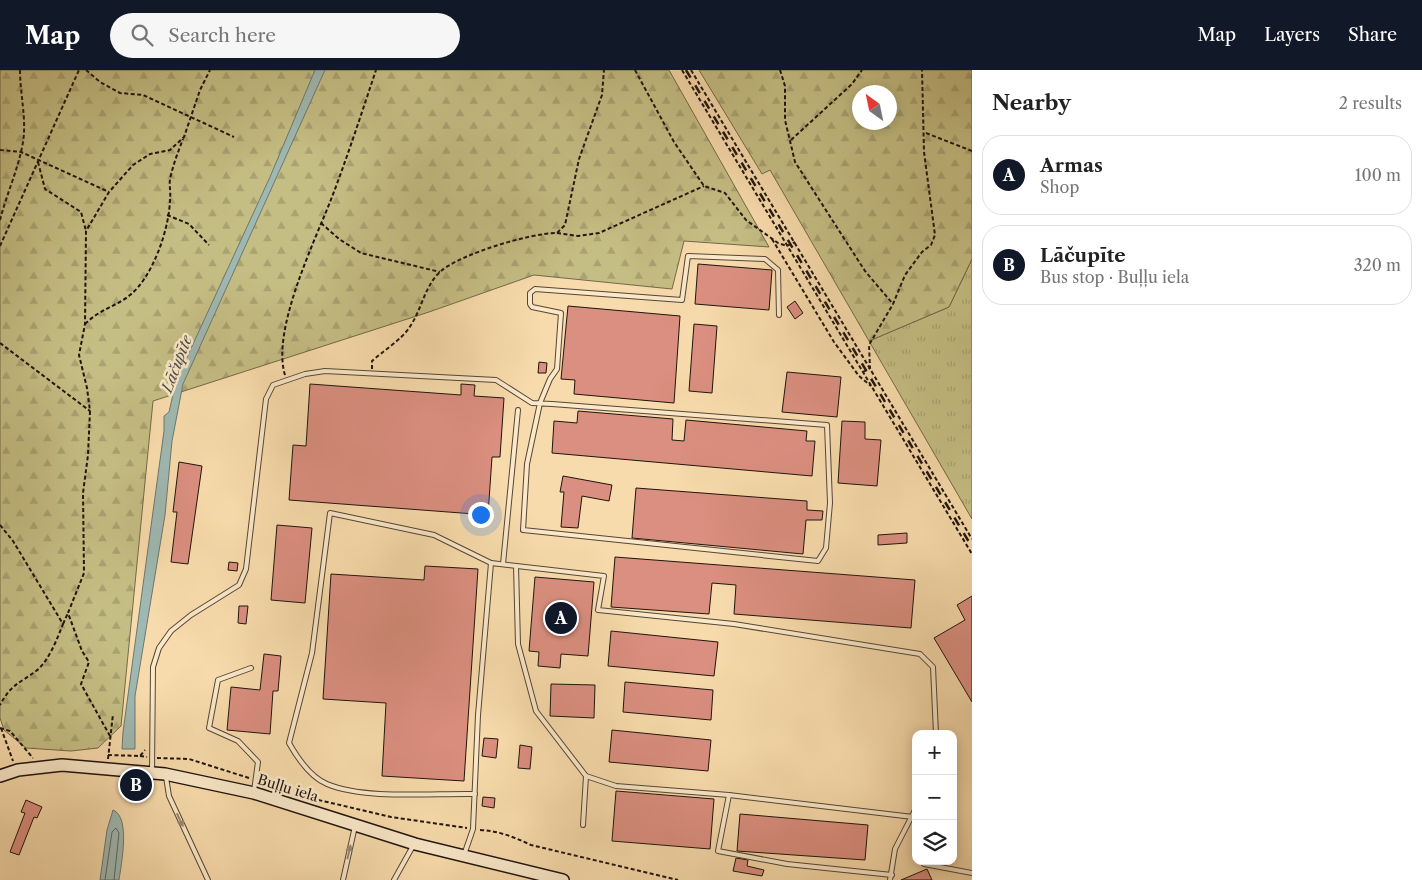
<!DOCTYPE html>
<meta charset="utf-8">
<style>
body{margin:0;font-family:"Libre Caslon Text",serif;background:#f6f6f6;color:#222}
.controls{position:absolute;right:15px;bottom:15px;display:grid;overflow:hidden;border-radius:10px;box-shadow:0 2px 12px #0003}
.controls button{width:45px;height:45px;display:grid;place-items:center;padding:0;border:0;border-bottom:1px solid #e0e0e0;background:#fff;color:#222;font:25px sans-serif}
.compass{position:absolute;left:852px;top:15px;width:45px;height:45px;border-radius:50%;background:#fff;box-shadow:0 2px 12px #0003;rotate:327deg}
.you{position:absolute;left:480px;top:444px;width:18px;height:18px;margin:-12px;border:4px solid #fff;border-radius:50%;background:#1a73e8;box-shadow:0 0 0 8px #1a73e833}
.badge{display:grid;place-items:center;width:32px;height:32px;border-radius:50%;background:#111827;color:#fff;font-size:16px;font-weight:700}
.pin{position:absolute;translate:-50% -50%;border:2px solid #fff;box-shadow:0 1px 5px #0006}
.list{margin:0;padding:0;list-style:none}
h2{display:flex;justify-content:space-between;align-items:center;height:65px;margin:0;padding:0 20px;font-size:21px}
h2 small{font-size:16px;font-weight:400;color:#767676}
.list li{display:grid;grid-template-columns:32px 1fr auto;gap:15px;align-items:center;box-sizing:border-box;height:80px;margin:0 10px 10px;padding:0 10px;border:1px solid #e0e0e0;border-radius:20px}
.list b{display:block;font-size:19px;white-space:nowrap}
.list p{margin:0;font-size:16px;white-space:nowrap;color:#767676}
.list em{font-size:16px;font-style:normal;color:#767676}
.icon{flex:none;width:28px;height:28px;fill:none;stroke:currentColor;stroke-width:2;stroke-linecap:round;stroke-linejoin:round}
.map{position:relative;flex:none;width:972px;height:810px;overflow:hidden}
header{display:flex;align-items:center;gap:30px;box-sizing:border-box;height:70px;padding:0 25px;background:#111827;color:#fff}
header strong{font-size:24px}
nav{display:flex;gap:28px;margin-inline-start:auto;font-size:18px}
.search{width:350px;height:45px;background:#f6f6f6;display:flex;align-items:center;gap:12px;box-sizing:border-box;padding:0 18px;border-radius:28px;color:#767676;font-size:19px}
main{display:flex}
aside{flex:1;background:#fff}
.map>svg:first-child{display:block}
.grass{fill:url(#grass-tufts);stroke:#726948}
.forest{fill:url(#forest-firs);stroke:#726948;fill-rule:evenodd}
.water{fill:#9fb9b2;stroke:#6c7770}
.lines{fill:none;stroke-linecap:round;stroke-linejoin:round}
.shore{stroke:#5f6660;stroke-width:1}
.building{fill:#db8f80;stroke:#1f140d}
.lane-casing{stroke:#554635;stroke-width:6}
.secondary-casing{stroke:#1f140d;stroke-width:14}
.path{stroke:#1f140d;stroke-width:2;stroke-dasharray:4 2.5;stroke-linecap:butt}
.lane{stroke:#fae8c9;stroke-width:4}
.secondary{stroke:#fae8c9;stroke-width:11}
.rail{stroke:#1f140d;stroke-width:2.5;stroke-dasharray:9 9;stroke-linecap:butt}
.oneway{fill:#978974}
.labels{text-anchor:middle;stroke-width:5;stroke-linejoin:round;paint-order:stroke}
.street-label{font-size:14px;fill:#1f140d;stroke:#fae8c9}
.water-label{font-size:15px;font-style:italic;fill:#4c4e47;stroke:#fae8c9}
</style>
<header>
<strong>Map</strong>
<div class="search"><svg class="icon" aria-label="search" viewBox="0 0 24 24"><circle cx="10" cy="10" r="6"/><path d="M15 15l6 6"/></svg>Search here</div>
<nav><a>Map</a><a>Layers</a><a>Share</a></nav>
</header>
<main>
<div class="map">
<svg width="972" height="810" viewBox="0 0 972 810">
<defs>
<pattern id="grass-tufts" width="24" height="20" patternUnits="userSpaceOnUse" patternTransform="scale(1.25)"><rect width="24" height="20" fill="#c5be84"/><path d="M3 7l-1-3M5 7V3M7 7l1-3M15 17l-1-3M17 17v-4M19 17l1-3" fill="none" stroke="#a9a271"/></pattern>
<pattern id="forest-firs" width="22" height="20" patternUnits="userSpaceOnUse" patternTransform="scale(1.25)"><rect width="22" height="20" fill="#c5be84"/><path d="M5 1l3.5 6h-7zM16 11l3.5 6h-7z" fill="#a9a271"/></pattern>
</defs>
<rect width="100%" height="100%" fill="#f8dbac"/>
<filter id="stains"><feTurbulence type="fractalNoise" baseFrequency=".004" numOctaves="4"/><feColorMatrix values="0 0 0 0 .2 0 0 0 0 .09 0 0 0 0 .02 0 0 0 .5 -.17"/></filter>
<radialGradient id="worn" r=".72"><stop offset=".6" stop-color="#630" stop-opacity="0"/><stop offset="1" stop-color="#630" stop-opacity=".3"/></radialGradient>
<polygon class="grass" points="972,189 972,449 869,271 949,237"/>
<g class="forest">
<polygon points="0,0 669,0 769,177 684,171 672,219 534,205 429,242 153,331 121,656 98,678 71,681 26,678 4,660 0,648"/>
<path d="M699,0H972V189L949,237L869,271L770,100L762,104ZM859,22H889V52H859Z"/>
</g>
<g class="water">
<polygon points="315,0 325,0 183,314 172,371 165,445 135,626 135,679 122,679 123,662 164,361 164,346 169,342 176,311 270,107"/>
<path d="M113,740C131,747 121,795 119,810H100L107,760Z"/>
</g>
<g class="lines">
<polyline class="shore" points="105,810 112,762 116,758 119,763 114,810"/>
</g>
<g class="building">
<polygon points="698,194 772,200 769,240 695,234"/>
<polygon points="795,231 803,243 795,249 787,237"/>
<polygon points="568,236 680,246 674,333 574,324 575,310 561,309"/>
<polygon points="694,254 717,256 712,323 689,321"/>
<polygon points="539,292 547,293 546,303 538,303"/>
<polygon points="787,302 841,307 837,347 782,342"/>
<polygon points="310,314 461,325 461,314 475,315 474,326 504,328 500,387 492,387 488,445 289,430 293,375 306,376"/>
<polygon points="578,341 673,349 672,370 684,371 686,350 807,361 806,371 815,371 812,406 552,383 554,351 577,353"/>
<polygon points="842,351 865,352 865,369 881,370 877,416 838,413"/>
<polygon points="179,392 202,396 188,494 171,492 177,442 173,442"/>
<polygon points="563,406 612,415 609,431 582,426 578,458 561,457 564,422 560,422"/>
<polygon points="636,418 807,431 807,440 823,441 822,450 806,450 803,484 632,468"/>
<polygon points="277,455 312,458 305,533 271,530"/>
<polygon points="907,463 907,473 878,475 878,465"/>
<polygon points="615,487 915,510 911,558 734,544 736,515 712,513 709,544 611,537"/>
<polygon points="229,492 238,493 237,501 228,500"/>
<polygon points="425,496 478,499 464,711 382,706 386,633 323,629 331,504 424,510"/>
<polygon points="535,507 594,512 588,586 561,584 560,598 538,596 539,582 529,581"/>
<polygon points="972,526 972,632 934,568 965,550 957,535"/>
<polygon points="239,536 248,536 246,554 238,553"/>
<polygon points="611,561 718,572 714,606 608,596"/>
<polygon points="264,584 281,586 278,621 273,621 270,664 227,660 231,617 260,620"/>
<polygon points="625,612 713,620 711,650 623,642"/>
<polygon points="551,614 595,615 594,648 550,646"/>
<polygon points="612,660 711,670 708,701 609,692"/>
<polygon points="484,668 498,669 496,688 482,686"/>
<polygon points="520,675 532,677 530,699 518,698"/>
<polygon points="616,721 714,729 710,779 612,771"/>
<polygon points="483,727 495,728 494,738 482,736"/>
<polygon points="26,730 42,737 37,748 34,747 19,785 10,782 25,743 21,742"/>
<polygon points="740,744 868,755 865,790 737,781"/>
<polygon points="736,788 748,790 747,796 764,800 762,806 733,801"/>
<polygon points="927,799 932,810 901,810"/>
</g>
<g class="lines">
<defs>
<g id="lane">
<polyline points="503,494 518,340"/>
<polyline points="516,496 518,574 536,641 586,706 616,716 729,725 913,747"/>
<polyline points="251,598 218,610 209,658 238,671 258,692 254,721"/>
<polyline points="152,701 153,597 159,578 171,561 191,545 239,515 246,499 266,329 273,315 305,304 325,301 496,310 532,333 552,334 827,355 830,433 826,478 818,491 523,460 527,394 540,333 550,309 557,299 561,243 532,237 530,234 530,223 535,219 682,230 688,186 765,189 778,200 779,245"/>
<polyline points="166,707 169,726 208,810"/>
<path d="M475,724C433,723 365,730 327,714C310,707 298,689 289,673L312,583L330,443L434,465L491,493"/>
<polyline points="729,725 718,781 787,794 892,805"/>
<polyline points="583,755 586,706"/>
<polyline points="464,785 473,759 478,645 491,493 604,506 598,540 734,554 920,584 933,597 936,664"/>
<polyline points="924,794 972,803"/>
<polyline points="343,810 355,756"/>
<polyline points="394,810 413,776"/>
<polyline points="890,810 895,779 916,738"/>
</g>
<polyline id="secondary" points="0,706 18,700 62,695 165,704 254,723 415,774 563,810"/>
</defs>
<use href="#lane" class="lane-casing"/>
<use href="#secondary" class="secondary-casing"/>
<g class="path">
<polyline points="86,0 100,12 120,23 143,25 234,67"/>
<polyline points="635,0 674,72 704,116 725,123 746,150 778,173 787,176 795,172"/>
<polyline points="682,0 972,484"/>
<polyline points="691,0 972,469"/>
<polyline points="780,0 785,16 785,50 795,92 865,201 893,234"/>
<polyline points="926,63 972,81"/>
<polyline points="791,70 852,14 862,0"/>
<polyline points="0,80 21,82 109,122"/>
<polyline points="38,92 45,119 81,142 86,161"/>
<polyline points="167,145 189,154 209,175"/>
<path d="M0,150C7,122 22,91 24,63C25,42 20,21 20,0"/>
<polyline points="321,153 339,169 361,183 440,202"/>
<polyline points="557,163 578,166 599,163 704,116"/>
<polyline points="772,169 834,272 859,306 871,316"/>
<polyline points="0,176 79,0"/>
<path d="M85,254C100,239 117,236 130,225C153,207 170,157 170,128C171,122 169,116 170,109C173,95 178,82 183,69"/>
<polyline points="0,273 90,341"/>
<path d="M372,299V291C382,282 402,269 409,258C422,240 424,216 441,201C461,184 530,163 557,163L565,155L579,89L602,25L604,0"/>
<polyline points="863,302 870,298 869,275 893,234 905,205 922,182 931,175 935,165 924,82 922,0"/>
<path d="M285,305C271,260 315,171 332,127C348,85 362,42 376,0"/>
<path d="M0,455L13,471L63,554C57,569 49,591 36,601C19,614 12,613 0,635"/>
<polyline points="63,554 68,543"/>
<polyline points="0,658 10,661 33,688"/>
<polyline points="1,658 13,691"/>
<polyline points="110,666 81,614 89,592 82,581 68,543 84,503 83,423 88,385 90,341 87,318 79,285 85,254 86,161 109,122 133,95 150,84 170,80 184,67 200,20 210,0"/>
<polyline points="108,685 140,686 145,680"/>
<polyline points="140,686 147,687"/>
<polyline points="157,688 189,689 249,708"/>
<polyline points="108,689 113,644"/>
<polyline points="293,724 391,747 467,758"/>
<path d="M480,760C499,761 514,767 531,775L678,810"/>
</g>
<use href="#lane" class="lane"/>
<use href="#secondary" class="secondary"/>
<polyline class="rail" points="686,0 972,477"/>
</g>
<defs><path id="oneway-solid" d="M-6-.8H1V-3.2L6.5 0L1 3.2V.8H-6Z" transform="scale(1.25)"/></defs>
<g class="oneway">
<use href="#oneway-solid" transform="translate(180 750) rotate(65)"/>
<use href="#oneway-solid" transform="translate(349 782) rotate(-77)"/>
</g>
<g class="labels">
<g class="street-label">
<text transform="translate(288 718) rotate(17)" y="5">Buļļu iela</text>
</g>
<g class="water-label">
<text transform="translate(177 294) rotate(-69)" y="5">Lāčupīte</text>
</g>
</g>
<rect width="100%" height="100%" filter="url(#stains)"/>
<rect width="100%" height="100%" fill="url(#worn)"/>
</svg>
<div class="controls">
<button>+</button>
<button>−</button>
<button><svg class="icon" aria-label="layers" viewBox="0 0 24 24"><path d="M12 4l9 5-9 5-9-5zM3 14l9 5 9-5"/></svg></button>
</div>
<svg class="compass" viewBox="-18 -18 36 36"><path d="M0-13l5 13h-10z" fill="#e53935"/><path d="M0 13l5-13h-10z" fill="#767676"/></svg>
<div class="you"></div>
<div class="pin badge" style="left:561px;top:548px">A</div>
<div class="pin badge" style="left:136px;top:715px">B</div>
</div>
<aside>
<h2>Nearby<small>2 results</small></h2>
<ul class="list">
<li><span class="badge">A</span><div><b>Armas</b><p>Shop</p></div><em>100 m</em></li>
<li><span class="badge">B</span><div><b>Lāčupīte</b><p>Bus stop · Buļļu iela</p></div><em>320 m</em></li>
</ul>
</aside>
</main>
